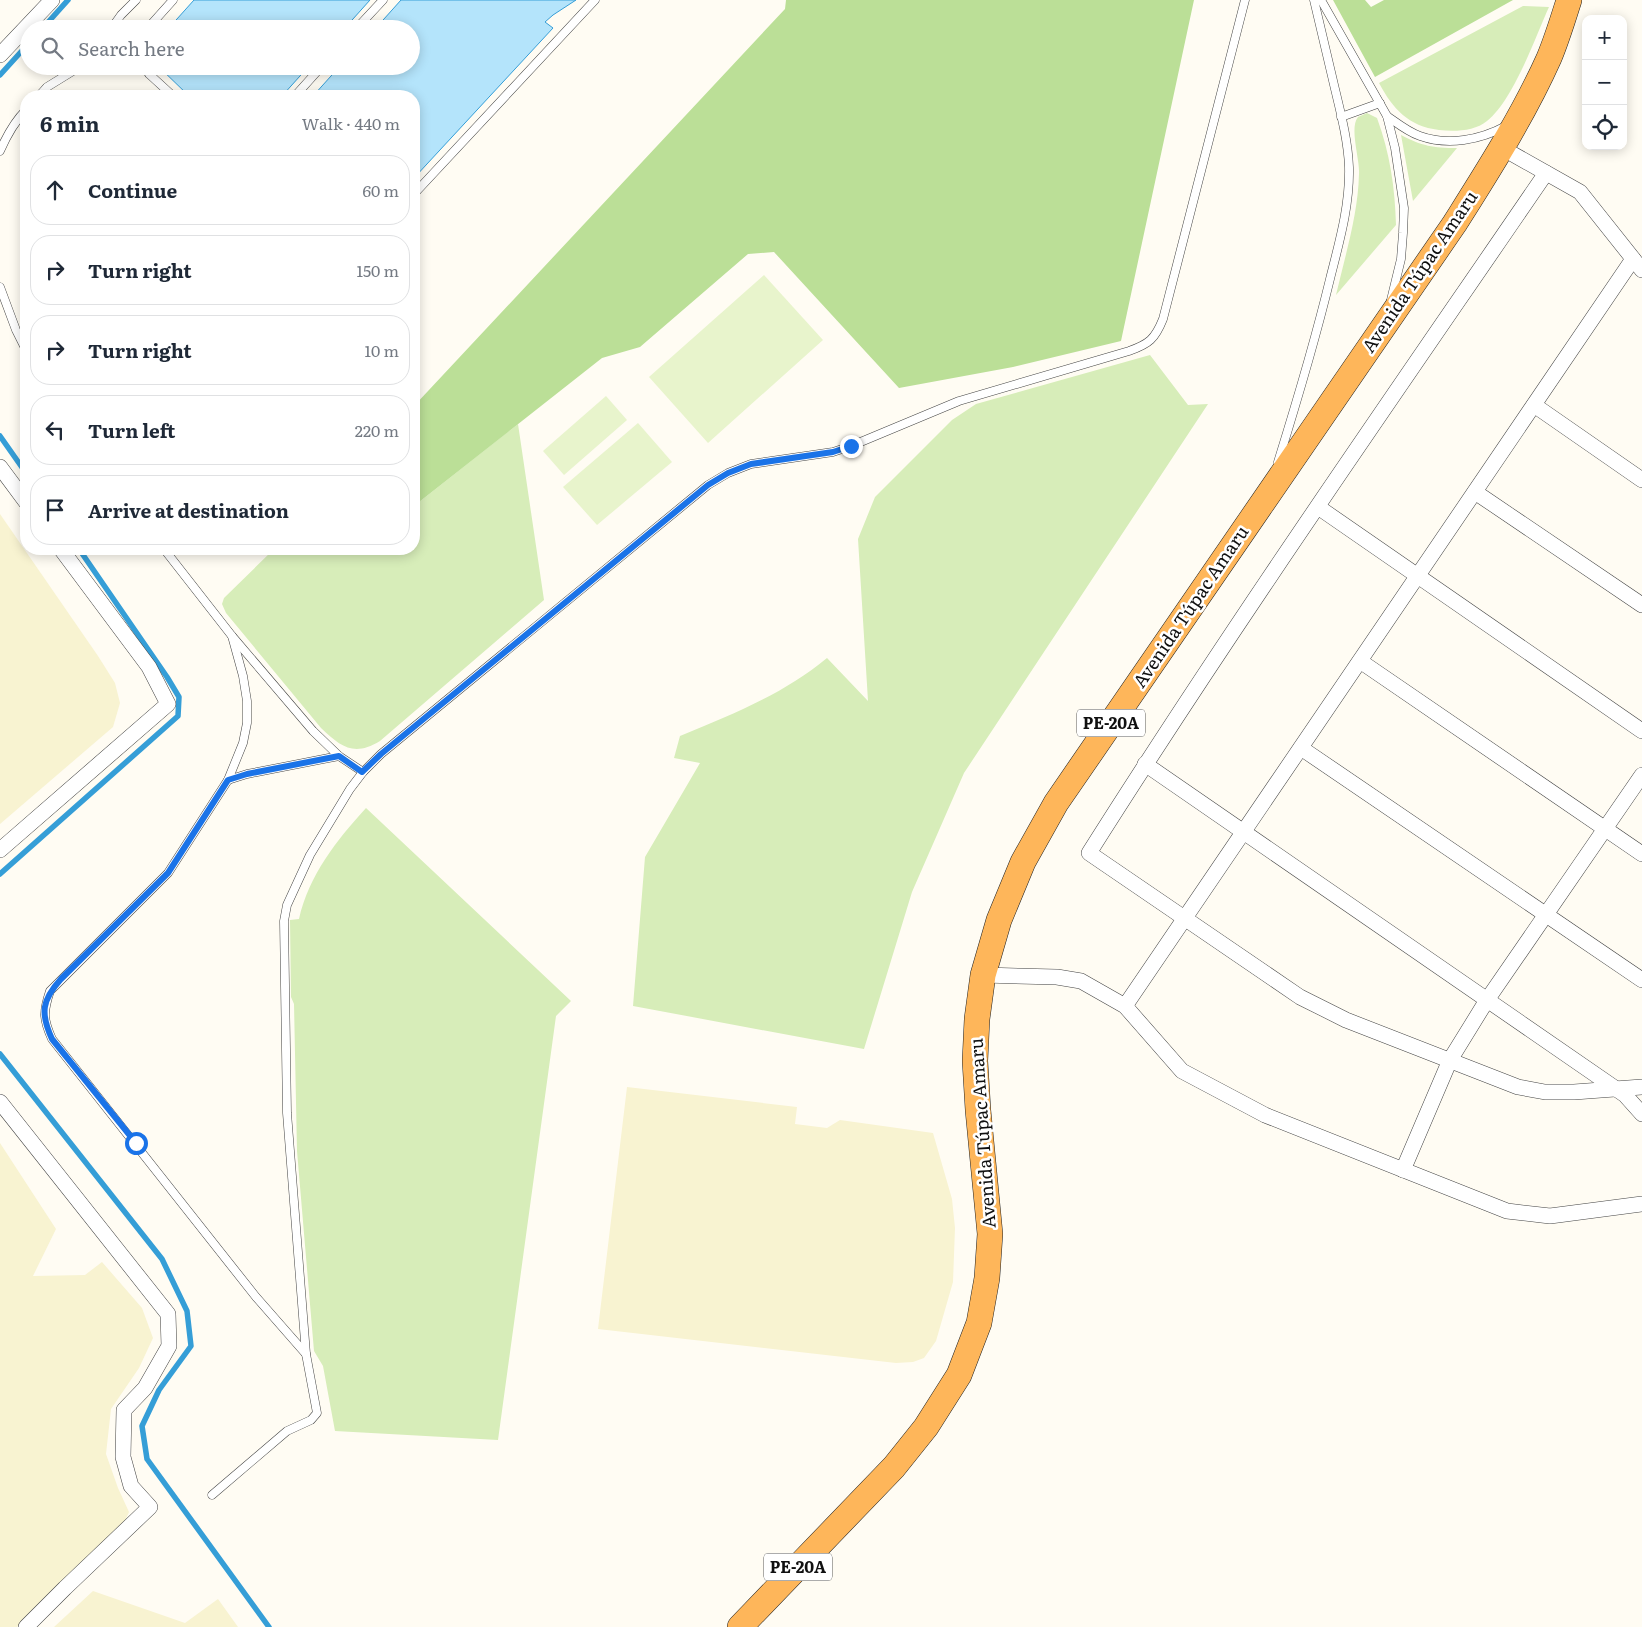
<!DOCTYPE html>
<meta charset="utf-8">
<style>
body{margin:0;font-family:Literata,serif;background:#f6f6f7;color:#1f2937}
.controls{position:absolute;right:15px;top:15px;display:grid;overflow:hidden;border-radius:10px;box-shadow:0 2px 12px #0003}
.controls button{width:45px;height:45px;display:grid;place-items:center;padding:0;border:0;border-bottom:1px solid #e0e1e3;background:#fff;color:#1f2937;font:25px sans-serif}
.stop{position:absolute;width:15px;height:15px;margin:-11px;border:4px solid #1a73e8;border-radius:50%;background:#fff}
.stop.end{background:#1a73e8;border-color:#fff;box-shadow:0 1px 5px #0008}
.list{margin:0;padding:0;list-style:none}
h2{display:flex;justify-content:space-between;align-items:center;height:65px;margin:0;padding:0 20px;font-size:21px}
h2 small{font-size:16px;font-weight:400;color:#747a83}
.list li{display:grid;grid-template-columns:32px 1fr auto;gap:15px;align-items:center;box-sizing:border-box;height:70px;margin:0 10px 10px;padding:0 10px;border:1px solid #e0e1e3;border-radius:20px}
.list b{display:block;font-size:19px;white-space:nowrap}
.list em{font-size:16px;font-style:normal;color:#747a83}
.icon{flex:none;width:28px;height:28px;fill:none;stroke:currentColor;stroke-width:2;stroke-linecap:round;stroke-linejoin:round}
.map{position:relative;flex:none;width:1642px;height:1627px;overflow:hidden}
.search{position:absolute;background:#fff;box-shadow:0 2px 12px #0003;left:20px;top:20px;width:400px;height:55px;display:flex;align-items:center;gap:12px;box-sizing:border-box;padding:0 18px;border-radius:28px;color:#747a83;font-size:19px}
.panel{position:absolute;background:#fff;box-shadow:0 2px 12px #0003;left:20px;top:90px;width:400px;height:465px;border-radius:20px}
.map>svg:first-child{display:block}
.farmland{fill:#f8f3d1}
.green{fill:#d7edb9}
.forest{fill:#bbdf97}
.pitch{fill:#e8f4cc}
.water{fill:#b4e4fb;stroke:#359ed7}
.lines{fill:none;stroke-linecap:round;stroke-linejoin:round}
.stream{stroke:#359ed7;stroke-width:5.5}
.service-casing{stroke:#434343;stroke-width:9}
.minor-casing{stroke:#434343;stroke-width:16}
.trunk-casing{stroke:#212121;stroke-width:26}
.service{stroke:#fff;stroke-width:8}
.minor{stroke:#fff;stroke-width:15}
.trunk{stroke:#feb65a;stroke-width:25}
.route{stroke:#1a73e8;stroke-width:6}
.labels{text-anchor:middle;stroke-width:5;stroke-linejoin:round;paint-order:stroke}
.shield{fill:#fff;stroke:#585858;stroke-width:1}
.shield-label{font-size:16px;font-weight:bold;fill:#101010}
.street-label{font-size:18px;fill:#101010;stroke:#fff}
</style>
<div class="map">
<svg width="1642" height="1627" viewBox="0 0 1642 1627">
<rect width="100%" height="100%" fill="#fffcf3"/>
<g class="farmland">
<polygon points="0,514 98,656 115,683 120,703 113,727 0,824"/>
<polygon points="627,1087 797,1107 795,1124 827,1128 840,1120 933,1133 952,1199 955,1228 953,1282 936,1341 924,1358 913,1362 896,1363 598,1329"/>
<polygon points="0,1143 56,1229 33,1276 85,1275 102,1262 142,1308 153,1338 139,1368 111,1409 106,1454 118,1488 129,1512 124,1523 17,1627 0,1627"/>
<polygon points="93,1591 185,1623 218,1599 238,1627 54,1627"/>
</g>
<g class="green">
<path d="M1523,6L1549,7C1535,38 1513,101 1487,121C1475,131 1455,132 1439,130C1408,126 1393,109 1379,83Z"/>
<path d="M1367,113L1377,118C1390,153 1395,188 1396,225L1336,295C1345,256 1358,215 1359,174C1360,159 1349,128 1358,117Z"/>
<path d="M1401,135C1422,146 1433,148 1457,148L1413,201Z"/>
<path d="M1150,355L1188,405L1208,404L964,773L912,892L864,1049L633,1006L645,857L700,763L674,758L680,736C733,714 782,695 827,658L868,701L858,539L875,497L952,420L976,404Z"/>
<path d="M518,424L544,600L380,741C354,757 341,747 321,728L226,613L222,604L224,598L274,549H414V506Z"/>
<path d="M366,808L571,1001L556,1016L498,1440L335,1431L323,1366L314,1351L297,1151L294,1004L291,997L290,920L299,919C309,875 336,841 366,808Z"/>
</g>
<g class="forest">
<polygon points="786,0 1194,0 1121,341 1013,367 899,388 774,252 748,254 640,347 602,358 414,506 414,406 785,9"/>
<polygon points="1333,0 1365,0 1371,7 1384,0 1513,0 1375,77"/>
</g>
<g class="pitch">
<polygon points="764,275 823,340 708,443 649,377"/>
<polygon points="606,396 627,420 564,475 543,451"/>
<polygon points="638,423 672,462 597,525 563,487"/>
</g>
<g class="water">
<polygon points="194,0 370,0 344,29 168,29"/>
<polygon points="401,0 576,0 553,15 545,22 553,28 414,178 414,96 313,96 340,66 411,66 411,29 375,29"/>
<polygon points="158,66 309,66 282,96 189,96"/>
</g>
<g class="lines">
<g class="stream">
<polyline points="42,29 68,0"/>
<polyline points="0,75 29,43"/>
<polyline points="0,436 26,473"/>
<polyline points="0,874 178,716 179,697 167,677 79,549"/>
<polyline points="0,1054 162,1259 187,1311 191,1346 159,1390 142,1426 147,1459 269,1627"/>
</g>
<defs>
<g id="service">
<polyline points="1321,0 1387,116 1395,148 1404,208 1403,233 1401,259 1391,300"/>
<polyline points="111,29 121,15 136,0"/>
<polyline points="147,29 173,0"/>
<polyline points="356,29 383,0"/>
<polyline points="144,66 149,74 173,96"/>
<polyline points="39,96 47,87 81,66"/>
<polyline points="295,96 322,66"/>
<path d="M1387,116C1397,123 1408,132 1420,136C1448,146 1480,140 1506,126"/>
<polyline points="1341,117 1380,103"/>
<path d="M0,151C7,135 14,122 26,110"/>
<polyline points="414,194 595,0"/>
<polyline points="0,287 16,330 26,350"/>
<path d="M1278,462C1297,401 1315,341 1330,279C1339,243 1350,206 1349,167C1348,141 1341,114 1335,89C1328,59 1321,30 1314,0"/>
<polyline points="164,549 232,636 313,731 339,756 363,772"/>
<path d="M232,636L243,676L247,701V723L243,743L228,780L168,873L50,991C43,1012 43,1019 52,1039L256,1297L306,1354"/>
<polyline points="228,780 247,774 339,756"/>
<path d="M212,1495L287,1431L311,1420L317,1413L306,1354L287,1113L284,921L287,905L310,855L350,789L363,772L381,754L708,485L728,473L751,464L833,452L851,446L959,401L1129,351C1149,344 1155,339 1163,319L1245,0"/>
</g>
<g id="minor">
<polyline points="0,55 52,0"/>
<polyline points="1502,148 1580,192 1642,270"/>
<path d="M1546,173C1392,398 1235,622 1089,853L1300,997L1346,1020L1518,1087L1545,1092H1574L1642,1087"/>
<polyline points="1534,405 1642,480"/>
<polyline points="0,467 26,502"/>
<polyline points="1475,492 1642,605"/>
<polyline points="1318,507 1642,731"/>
<polyline points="1360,661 1642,854"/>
<polyline points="1301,748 1642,980"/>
<polyline points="1145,764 1625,1095 1642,1114"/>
<polyline points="0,850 168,704 149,667 61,549"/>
<polyline points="983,975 1057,977 1081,981 1125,1006 1182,1071 1265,1115 1507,1211 1550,1216 1642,1204"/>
<polyline points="1125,1006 1633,259"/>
<polyline points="0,1102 168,1314 169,1346 145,1388 124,1410 123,1457 131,1486 150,1507 65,1588 26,1627"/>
<polyline points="1403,1170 1450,1060 1487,1000 1642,775"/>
</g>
<path id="trunk" d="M740,1627L894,1467L926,1427L959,1375L979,1323L987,1278L990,1234L978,1110L975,1061L977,1019L983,975L999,920L1023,862L1056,803L1455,223C1489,169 1523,116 1549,58C1557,39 1563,19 1569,0"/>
</defs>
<use href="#service" class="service-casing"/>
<use href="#minor" class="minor-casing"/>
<use href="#trunk" class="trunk-casing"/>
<use href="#service" class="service"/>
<use href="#minor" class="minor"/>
<use href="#trunk" class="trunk"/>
</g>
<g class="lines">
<path class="route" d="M136,1143L52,1039C40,1013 42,1000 61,979L168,873L228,780L247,774L339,756L362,772L381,754L708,485L728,473L751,464L833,452L851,446"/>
</g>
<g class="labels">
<g class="shield">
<rect x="1077" y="709.5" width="68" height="27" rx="4"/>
<rect x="764" y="1553.5" width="68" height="27" rx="4"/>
</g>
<g class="shield-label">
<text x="1111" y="729">PE-20A</text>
<text x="798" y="1573">PE-20A</text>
</g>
<g class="street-label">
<text transform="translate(1420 272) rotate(-56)" y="6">Avenida Túpac Amaru</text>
<text transform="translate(1191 607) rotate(-56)" y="6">Avenida Túpac Amaru</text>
<text transform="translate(983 1133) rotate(-94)" y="6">Avenida Túpac Amaru</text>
</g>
</g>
</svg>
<div class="controls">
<button>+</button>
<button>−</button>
<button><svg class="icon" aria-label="locate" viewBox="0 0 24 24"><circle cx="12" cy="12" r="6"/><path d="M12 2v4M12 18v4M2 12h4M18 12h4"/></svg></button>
</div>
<div class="stop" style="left:136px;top:1143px"></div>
<div class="stop end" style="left:851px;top:446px"></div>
<div class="search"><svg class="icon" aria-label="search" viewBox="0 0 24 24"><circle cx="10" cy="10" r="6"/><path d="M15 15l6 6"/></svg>Search here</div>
<section class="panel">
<h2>6 min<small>Walk · 440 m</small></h2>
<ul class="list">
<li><svg class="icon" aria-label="ahead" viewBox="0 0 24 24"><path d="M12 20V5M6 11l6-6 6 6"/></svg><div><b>Continue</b></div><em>60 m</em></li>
<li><svg class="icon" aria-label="right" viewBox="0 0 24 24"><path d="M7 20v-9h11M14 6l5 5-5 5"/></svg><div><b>Turn right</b></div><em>150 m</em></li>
<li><svg class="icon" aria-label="right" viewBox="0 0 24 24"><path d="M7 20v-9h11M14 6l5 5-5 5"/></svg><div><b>Turn right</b></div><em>10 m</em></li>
<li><svg class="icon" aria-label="left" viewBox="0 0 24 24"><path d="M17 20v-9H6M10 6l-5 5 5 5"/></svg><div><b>Turn left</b></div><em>220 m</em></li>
<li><svg class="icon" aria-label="arrive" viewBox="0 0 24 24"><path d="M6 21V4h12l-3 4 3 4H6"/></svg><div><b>Arrive at destination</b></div></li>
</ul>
</section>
</div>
